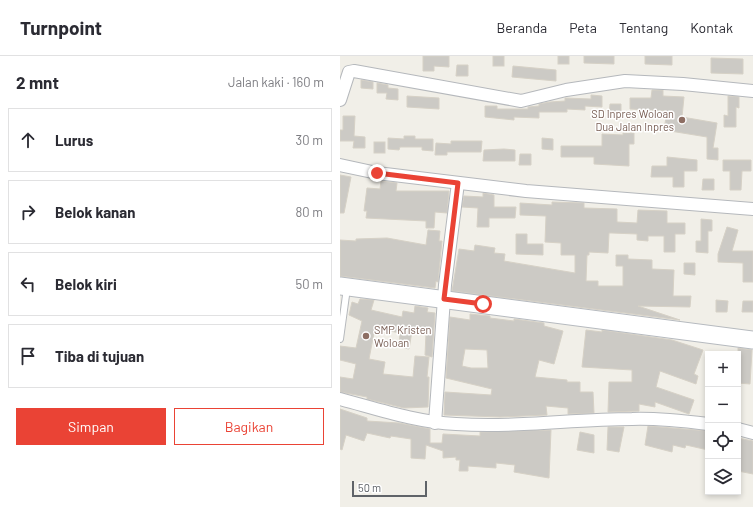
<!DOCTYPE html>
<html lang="id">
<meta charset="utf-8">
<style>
body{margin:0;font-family:Barlow,sans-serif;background:#f7f7f7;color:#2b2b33}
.controls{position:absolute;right:12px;bottom:12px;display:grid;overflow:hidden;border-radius:0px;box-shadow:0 2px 6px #0003}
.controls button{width:36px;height:36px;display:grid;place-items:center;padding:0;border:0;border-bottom:1px solid #e1e1e2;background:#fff;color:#2b2b33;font:20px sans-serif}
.scale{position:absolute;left:12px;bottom:10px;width:75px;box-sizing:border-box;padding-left:4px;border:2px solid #5f6368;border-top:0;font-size:11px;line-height:14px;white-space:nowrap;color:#5f6368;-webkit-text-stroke:3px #fff;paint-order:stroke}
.stop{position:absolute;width:12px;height:12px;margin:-9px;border:3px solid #ea4335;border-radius:50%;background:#fff}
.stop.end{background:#ea4335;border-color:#fff;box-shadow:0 1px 4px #0008}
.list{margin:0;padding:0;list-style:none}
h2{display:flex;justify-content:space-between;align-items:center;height:52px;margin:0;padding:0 16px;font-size:17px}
h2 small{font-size:13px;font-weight:400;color:#7c7c81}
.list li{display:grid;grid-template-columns:26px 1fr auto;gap:12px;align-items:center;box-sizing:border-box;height:64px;margin:0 8px 8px;padding:0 8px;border:1px solid #e1e1e2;border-radius:0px}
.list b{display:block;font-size:15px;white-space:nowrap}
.list em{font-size:13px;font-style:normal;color:#7c7c81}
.actions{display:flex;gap:8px;padding:12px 16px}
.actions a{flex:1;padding:9px 0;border:1px solid #ea4335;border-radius:0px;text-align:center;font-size:14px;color:#ea4335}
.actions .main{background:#ea4335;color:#fff}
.icon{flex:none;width:22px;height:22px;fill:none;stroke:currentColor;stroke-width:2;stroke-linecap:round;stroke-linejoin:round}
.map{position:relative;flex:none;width:413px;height:451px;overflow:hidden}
header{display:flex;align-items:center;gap:24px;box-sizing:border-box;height:56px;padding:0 20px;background:#fff;border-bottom:1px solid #e1e1e2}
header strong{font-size:19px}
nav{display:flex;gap:22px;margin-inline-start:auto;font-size:14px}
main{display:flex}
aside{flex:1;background:#fff}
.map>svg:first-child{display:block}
.building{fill:#cccac5;stroke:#d6d1c6;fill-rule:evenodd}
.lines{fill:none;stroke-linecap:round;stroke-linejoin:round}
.service-casing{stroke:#b5b8bc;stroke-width:8}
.minor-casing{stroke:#b5b8bc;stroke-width:14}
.secondary-casing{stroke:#b6babf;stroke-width:19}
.service{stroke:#fff;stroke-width:6}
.minor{stroke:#fff;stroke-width:12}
.secondary{stroke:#fff;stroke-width:17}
.route{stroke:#ea4335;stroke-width:5}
.education-dot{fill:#8d6e63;stroke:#fff;stroke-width:1.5}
.labels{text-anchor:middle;stroke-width:3;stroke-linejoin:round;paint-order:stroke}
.education-label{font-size:11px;fill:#785e54;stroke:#fff;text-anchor:end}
</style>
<header>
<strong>Turnpoint</strong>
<nav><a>Beranda</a><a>Peta</a><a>Tentang</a><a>Kontak</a></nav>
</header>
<main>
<aside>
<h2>2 mnt<small>Jalan kaki · 160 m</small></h2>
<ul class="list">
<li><svg class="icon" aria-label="ahead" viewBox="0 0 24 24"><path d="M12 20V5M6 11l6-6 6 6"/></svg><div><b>Lurus</b></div><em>30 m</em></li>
<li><svg class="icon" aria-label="right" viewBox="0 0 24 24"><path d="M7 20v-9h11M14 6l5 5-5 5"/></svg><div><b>Belok kanan</b></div><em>80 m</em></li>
<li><svg class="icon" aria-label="left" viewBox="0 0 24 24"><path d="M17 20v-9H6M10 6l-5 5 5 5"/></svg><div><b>Belok kiri</b></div><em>50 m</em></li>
<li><svg class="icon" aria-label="arrive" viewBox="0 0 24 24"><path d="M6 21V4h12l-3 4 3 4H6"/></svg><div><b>Tiba di tujuan</b></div></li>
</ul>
<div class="actions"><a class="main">Simpan</a><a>Bagikan</a></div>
</aside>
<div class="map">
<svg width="413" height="451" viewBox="0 0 413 451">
<rect width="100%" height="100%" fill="#f1efe8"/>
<g class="building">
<polygon points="83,0 109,0 109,11 94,10 94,15 83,15"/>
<rect x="153" y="0" width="11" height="10"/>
<rect x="218" y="0" width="11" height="8"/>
<polygon points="244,0 274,0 274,8 244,7"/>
<polygon points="305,0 332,0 332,9 305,8"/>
<polygon points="371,2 403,3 403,18 371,17"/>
<polygon points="117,9 128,9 128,20 116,20"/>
<polygon points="173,10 216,14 216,25 172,21"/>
<polygon points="21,24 33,26 33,33 21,32"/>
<polygon points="37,27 48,29 48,32 58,33 58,44 46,43 47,37 37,37"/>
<polygon points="312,34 323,34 323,40 344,41 342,61 377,67 373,92 378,92 378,104 367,103 367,81 324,74 327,55 290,53 290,42 311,42"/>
<polygon points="251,39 262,40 262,51 245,50 245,54 227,53 227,56 199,56 199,62 174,61 174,64 145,61 145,50 157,50 157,53 188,53 188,51 199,50 199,48 210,46 225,45 225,42 251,43"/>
<polygon points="67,40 99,42 99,53 67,51"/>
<polygon points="388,40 399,41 399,52 396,51 396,71 384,71 384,59 388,60"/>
<polygon points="270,48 281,48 281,60 269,59"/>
<polygon points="3,60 15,60 14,80 25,81 25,92 13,92 14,85 0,85 0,74 3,74"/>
<polygon points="283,77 294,77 294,88 289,88 289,110 254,108 254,101 221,101 221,90 262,90 262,78 283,79"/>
<polygon points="64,80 75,80 75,83 93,83 93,95 82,94 82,91 60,91 59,94 48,93 48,82 64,83"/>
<polygon points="202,82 213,83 213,94 202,93"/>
<polygon points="111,85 142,85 141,96 107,96 107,99 95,99 96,87 111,88"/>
<rect x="34" y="86" width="11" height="11"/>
<polygon points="164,93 175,94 175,105 143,105 144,94"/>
<polygon points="180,98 191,98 191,109 179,109"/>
<polygon points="327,101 357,104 357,115 344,115 344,131 333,131 333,121 311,121 312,110 327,110"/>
<polygon points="383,104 411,104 411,115 402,115 401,134 390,134 390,115 383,115"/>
<polygon points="0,119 11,121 4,157 0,157"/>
<polygon points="363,123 374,123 374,134 362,134"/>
<polygon points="41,125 57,127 56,135 109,135 107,157 95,156 94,172 86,172 86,165 26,162 27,155 24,155 27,132 40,133"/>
<polygon points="143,137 154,139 154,151 176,151 175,162 149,162 149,171 137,171 138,152 122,151 124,140 143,141"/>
<polygon points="212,146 244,147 244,152 277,153 277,166 297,167 298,154 327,155 327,167 345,167 345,178 335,178 335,196 324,196 324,180 308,180 308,185 297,184 297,178 272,177 269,177 268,197 249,196 249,199 247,199 246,225 258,225 258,230 283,230 283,210 276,210 276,199 288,199 288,203 312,204 312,213 334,214 333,240 351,240 350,251 298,250 340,264 112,235 119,193 134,195 135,189 155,192 154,197 165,198 164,205 235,217 235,199 221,199 221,187 205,186 206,160 180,159 180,147 212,149"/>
<polygon points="361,163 372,164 372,175 368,175 368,197 356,196 356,185 361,185"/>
<polygon points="387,171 398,174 392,195 413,195 413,226 403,226 403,207 378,206 378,198"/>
<polygon points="88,174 100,175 99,185 102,185 98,226 96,225 95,232 0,220 0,184 16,185 16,183 47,182 86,189"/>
<polygon points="176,178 187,178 187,188 203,188 203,199 176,198"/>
<polygon points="344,207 355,207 355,219 344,218"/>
<polygon points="20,243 34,244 31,254 62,261 63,255 74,257 75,250 88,252 87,256 95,257 92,301 85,299 86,277 72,275 69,293 59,291 60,277 35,272 29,303 45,306 43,318 73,321 75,300 89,301 87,321 89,321 88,351 64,352 27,343 27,341 0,336 0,321 13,323 16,308 0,304 0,290 16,292 22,265 9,259 12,246 18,248"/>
<polygon points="376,244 388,245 387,256 376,256"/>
<polygon points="403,245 413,245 413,256 402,256"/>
<path d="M130,258L150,260V262L174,265V263L204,267V270L223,275L214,308L199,304L195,321L227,324V326H240V336H253L254,357L228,358V352L206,350L207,359L160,361L104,359L105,336L151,339L152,333L106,322L110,261L130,264ZM125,293L147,294L148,312H131L122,310Z"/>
<polygon points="246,274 262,276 262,274 332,284 363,294 354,318 358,320 356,328 320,315 316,331 354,344 349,358 315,346 315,351 299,348 299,355 268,356 269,326 292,326 292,314 242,311"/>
<polygon points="398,292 412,294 410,328 398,327"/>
<polygon points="0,353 27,362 27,365 59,367 90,373 90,387 102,387 103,378 140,380 140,376 211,374 209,422 174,416 175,409 156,407 156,412 128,410 128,415 119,415 120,404 116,404 116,401 103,402 103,395 86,389 85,403 71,402 71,383 51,380 50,382 27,377 24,385 6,379 2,394 0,393"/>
<polygon points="308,370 368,375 368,394 346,389 345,392 333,389 332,396 305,389"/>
<polygon points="268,371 284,371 279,396 267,394"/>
<polygon points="240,376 254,379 254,397 237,394"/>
<polygon points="398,382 413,385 413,418 398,415"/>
</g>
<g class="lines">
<defs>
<polyline id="service" points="0,283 7,232"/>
<g id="minor">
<polyline points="0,44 9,16 14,15 181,45 226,34 285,25 343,28 413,35"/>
<polyline points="0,109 37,117 186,135 413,153"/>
<path d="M0,343C38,353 76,366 116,368C175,372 233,363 292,363C318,362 343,365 368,368"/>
<polyline points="95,367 105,229 118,127"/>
<polyline points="398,373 413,377"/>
</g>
<polyline id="secondary" points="0,230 413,284"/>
</defs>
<use href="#service" class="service-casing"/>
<use href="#minor" class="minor-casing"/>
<use href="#secondary" class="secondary-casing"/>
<use href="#service" class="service"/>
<use href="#minor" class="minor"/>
<use href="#secondary" class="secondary"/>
</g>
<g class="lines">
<polyline class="route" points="37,117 118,127 104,243 143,248"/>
</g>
<g class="education-dot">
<circle cx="342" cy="64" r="4"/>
<circle cx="26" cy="280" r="4"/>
</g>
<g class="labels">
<g class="education-label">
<text x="334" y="62">SD Inpres Woloan<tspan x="334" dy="13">Dua Jalan Inpres</tspan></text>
<text x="34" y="278" text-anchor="start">SMP Kristen<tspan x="34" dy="13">Woloan</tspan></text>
</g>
</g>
</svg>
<div class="controls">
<button>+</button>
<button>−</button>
<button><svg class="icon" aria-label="locate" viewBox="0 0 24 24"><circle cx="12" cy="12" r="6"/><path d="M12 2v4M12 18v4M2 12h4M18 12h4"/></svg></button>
<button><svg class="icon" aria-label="layers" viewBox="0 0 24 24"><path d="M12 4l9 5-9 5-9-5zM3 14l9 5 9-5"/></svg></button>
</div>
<div class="scale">50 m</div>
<div class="stop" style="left:143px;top:248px"></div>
<div class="stop end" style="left:37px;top:117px"></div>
</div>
</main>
